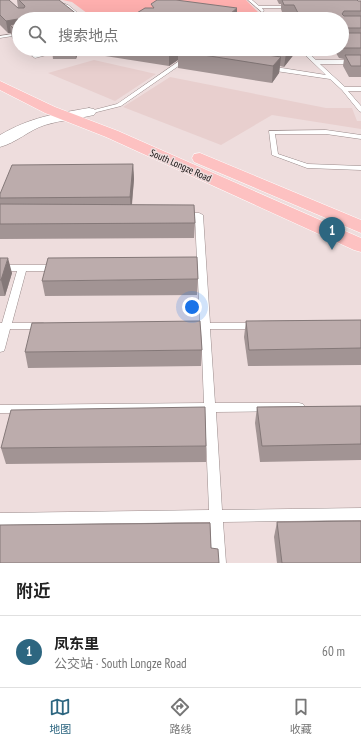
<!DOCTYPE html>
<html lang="zh">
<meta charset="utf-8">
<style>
body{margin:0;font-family:"PT Sans Narrow","Noto Sans SC",sans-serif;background:#f6f6f6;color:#222}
.you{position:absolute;left:192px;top:307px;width:14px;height:14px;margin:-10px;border:3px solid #fff;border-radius:50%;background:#1a73e8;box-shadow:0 0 0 6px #1a73e833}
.badge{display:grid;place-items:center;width:26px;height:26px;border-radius:50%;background:#2d6680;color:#fff;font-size:13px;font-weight:700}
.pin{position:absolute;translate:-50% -33px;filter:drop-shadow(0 1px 2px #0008)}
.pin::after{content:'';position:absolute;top:21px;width:14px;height:12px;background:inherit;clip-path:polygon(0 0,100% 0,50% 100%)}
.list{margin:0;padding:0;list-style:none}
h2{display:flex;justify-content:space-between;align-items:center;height:52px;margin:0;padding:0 16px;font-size:17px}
h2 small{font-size:13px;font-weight:400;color:#767676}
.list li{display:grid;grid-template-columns:26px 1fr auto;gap:12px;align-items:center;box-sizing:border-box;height:72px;padding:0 16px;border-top:1px solid #e0e0e0}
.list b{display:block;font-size:15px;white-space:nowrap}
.list p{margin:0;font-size:13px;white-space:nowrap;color:#767676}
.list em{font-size:13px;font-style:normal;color:#767676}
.icon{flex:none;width:22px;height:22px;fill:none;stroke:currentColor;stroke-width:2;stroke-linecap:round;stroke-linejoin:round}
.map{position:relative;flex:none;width:361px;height:563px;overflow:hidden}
.search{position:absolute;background:#fff;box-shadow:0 4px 16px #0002;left:12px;right:12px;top:12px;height:44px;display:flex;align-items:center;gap:10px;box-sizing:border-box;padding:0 14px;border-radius:22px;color:#767676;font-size:15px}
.sheet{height:124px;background:#fff}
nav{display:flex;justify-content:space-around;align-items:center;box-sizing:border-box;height:56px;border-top:1px solid #e0e0e0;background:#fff;font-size:11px;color:#767676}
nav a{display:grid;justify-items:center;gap:2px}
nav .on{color:#2d6680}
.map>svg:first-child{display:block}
.built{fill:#e8cfce}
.green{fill:#feafae}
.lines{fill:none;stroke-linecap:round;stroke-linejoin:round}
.service-casing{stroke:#9a8b8b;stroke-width:1}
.tertiary-casing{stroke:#9a8b8b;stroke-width:1}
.primary-casing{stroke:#fff;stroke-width:1}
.service{fill:#fff;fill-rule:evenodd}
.tertiary{fill:#fff;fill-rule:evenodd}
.primary{fill:#fdc1c1;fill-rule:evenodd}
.wall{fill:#a29494}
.shaded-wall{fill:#847878}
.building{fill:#bcacac;stroke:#847878}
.labels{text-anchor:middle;stroke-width:3;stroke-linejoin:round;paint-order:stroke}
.far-street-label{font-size:10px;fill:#130e0e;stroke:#edd}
</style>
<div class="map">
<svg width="361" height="563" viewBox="0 0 361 563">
<rect width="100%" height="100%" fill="#edd"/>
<g class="built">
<polygon points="94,60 156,74 115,101 48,73"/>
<polygon points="170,77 326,108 352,108 357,121 361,121 361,129 272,115 221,145 123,107"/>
</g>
<polygon class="green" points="63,0 246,0 265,19 95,19 72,2"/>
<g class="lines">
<defs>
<g id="service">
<polygon points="54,0 68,5 85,19 80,19 66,7 54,2"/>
<polygon points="248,0 252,0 259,6 292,6 294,7 292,8 262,8 264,11 262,12"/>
<polygon points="224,14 246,17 267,15 269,16 244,19 222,16"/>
<polygon points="19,33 19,35 0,38 0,36"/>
<polygon points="61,49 70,49 35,58 32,56"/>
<polygon points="299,49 304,49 316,60 361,60 361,64 320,64 345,87 361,87 361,91 348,91 361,106 361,112 359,111 342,90 330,79 269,70 266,68 269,66 326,75"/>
<polygon points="188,55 191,57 190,58 121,106 89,114 86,112 117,104"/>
<polygon points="326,130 361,135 361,139 326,134 275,134 278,154 308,164 361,166 361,170 307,168 272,155 269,131"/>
<polygon points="180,213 199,213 203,215 210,323 257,323 260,324 262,326 260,328 257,329 210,329 215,403 299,403 303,404 305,407 303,410 299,411 216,412 222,510 361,508 361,520 223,522 226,563 212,563 210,522 0,525 0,513 209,510 205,412 0,413 0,405 204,403 201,329 196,328 194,326 196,324 200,323 195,217 180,217 179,215"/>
<polygon points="0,265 57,265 61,268 57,271 26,271 12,323 43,323 46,324 48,326 46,328 43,329 10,329 5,348 4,351 0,352 0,323 2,323 17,271 0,271"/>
</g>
<path id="tertiary" d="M89,108L94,109L96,112L94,115C78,119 61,120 45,125C29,130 16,143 0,147V135C31,117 54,114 89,108Z"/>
<g id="primary">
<polygon points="0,81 55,107 118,131 361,238 361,252 354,250 106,137 45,113 0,90"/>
<polygon points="200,153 361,220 361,233 194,162 192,158 194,154"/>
</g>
</defs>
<use href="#service" class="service-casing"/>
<use href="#tertiary" class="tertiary-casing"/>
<use href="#primary" class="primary-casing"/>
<use href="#service" class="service"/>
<use href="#tertiary" class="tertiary"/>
<use href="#primary" class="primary"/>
</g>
<g class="wall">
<polygon points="0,0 18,8 17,0 59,0 19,19 19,43 17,43 12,38 11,33 8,33 0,25"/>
<polygon points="277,0 357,0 358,1 361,1 361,77 349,77 343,66 344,59 339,58 336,53 311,53 309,49 342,49 342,19 295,19 293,15 283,15 281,9 281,4 279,4"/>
<polygon points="52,49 296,49 295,53 284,67 280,66 279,73 272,83 178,68 178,60 169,66 86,53 85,56 77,56 76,59 53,59"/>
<polygon points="133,164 134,179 132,205 195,223 194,238 0,239 0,194"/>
<polygon points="0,258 12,273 5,296 0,296"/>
<polygon points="198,279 197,295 45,296 42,281"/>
<polygon points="361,320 361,365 248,366 244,337 246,321"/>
<polygon points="202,350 201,366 28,368 25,352"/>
<polygon points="361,406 361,460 260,462 255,423 257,407"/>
<polygon points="206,446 206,462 6,464 1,448"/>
<polygon points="277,522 361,563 277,563 274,537"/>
</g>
<g class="shaded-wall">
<polygon points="237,8 237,19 224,19"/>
<polygon points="18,19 19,26 10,25 11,33 8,33 6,21"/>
<polygon points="75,49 76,49 77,56 76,59"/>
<polygon points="84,49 85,49 86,53 85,56"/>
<polygon points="174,49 179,49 179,52 178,51 178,60 169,66 169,52"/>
<polygon points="289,49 296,49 295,53 284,67 286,53"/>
<polygon points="281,57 279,73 272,83 273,66"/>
<polygon points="133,164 134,179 131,212 130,197"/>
<polygon points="8,258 12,273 5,296 1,280"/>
</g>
<g class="building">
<polygon points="0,0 9,0 18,8 24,8 25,6 19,0 59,0 83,19 19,19 19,30 15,30 10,25 18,23 18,19 6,21 0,15"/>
<polygon points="157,0 176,0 237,8 224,19 83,19 92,14 127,19 145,8 154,8 151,4"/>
<polygon points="282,0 357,0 358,1 361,1 361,11 344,11 342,14 344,16 361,16 361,28 344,28 342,30 344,33 361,33 361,48 342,48 342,19 301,19 294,5 284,5"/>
<polygon points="147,49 174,49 169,52"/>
<polygon points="182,49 227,49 281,57 273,66 178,51"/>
<polygon points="257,49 289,49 286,53"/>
<polygon points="345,55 361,55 361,66 351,66"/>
<polygon points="133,164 130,197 0,198 0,194 12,165"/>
<polygon points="0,204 194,205 195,223 0,224"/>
<polygon points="197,257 198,279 42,281 48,258"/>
<polygon points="0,258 8,258 1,280 0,280"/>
<polygon points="361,320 361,348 249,350 246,321"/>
<polygon points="200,321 202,350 25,352 32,323"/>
<polygon points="361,406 361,444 262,446 257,407"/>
<polygon points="205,407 206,446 1,448 11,410"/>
<polygon points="361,521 361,563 282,563 277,522"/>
<polygon points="210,523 211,548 218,549 219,563 0,563 0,525"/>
</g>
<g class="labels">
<g class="far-street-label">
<text transform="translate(181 165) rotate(24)" y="4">South Longze Road</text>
</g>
</g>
</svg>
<div class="you"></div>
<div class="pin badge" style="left:332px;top:250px">1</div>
<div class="search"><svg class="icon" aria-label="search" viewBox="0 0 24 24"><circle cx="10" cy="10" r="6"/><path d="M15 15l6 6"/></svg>搜索地点</div>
</div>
<section class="sheet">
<h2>附近<small></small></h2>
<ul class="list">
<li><span class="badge">1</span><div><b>凤东里</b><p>公交站 · South Longze Road</p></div><em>60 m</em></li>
</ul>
</section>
<nav>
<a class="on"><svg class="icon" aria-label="map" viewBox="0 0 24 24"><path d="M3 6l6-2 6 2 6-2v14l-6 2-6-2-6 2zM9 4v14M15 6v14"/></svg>地图</a>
<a><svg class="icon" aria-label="directions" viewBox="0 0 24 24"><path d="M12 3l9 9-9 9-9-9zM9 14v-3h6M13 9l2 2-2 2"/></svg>路线</a>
<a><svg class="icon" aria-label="saved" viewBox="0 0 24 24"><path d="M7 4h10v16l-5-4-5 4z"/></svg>收藏</a>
</nav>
